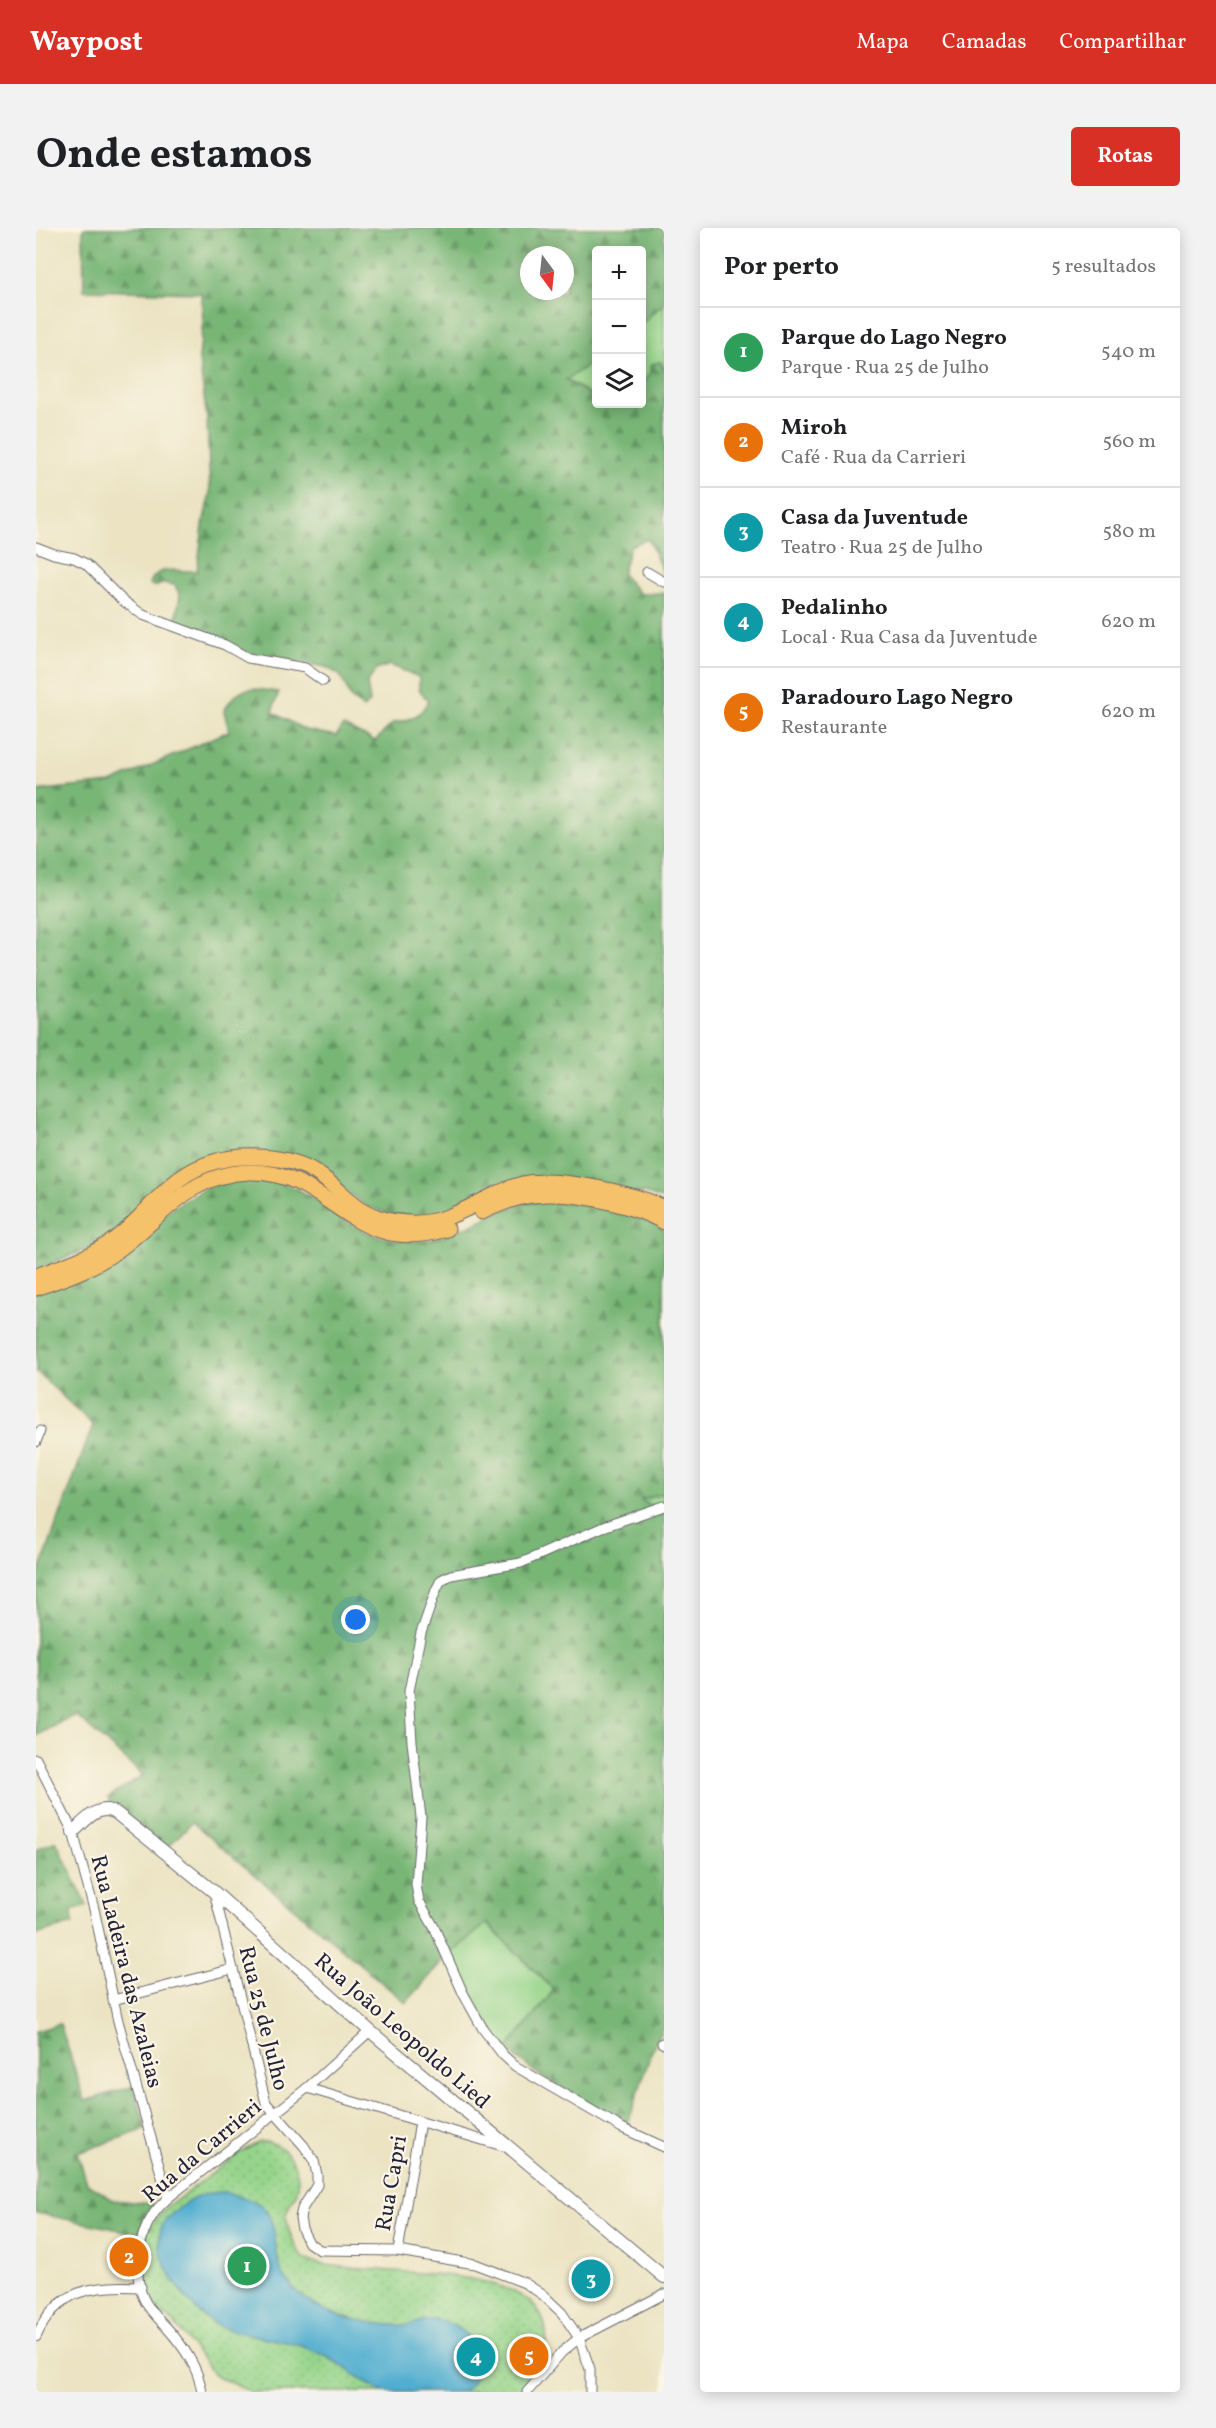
<!DOCTYPE html>
<html lang="pt">
<meta charset="utf-8">
<style>
body{margin:0;font-family:Vollkorn,serif;background:#f2f2f2;color:#202124}
.controls{position:absolute;right:18px;top:18px;display:grid;overflow:hidden;border-radius:6px;box-shadow:0 3px 15px #0003}
.controls button{width:54px;height:54px;display:grid;place-items:center;padding:0;border:0;border-bottom:2px solid #e0e0e0;background:#fff;color:#202124;font:30px sans-serif}
.compass{position:absolute;left:484px;top:18px;width:54px;height:54px;border-radius:50%;background:#fff;box-shadow:0 3px 15px #0003;rotate:165deg}
.you{position:absolute;left:320px;top:1392px;width:21px;height:21px;margin:-15px;border:4px solid #fff;border-radius:50%;background:#1a73e8;box-shadow:0 0 0 9px #1a73e833}
.badge{display:grid;place-items:center;width:39px;height:39px;border-radius:50%;background:#d93025;color:#fff;font-size:20px;font-weight:700}
.pin{position:absolute;translate:-50% -50%;border:3px solid #fff;box-shadow:0 2px 6px #0006}
.list{margin:0;padding:0;list-style:none}
h2{display:flex;justify-content:space-between;align-items:center;height:78px;margin:0;padding:0 24px;font-size:26px}
h2 small{font-size:20px;font-weight:400;color:#757577}
.list li{display:grid;grid-template-columns:39px 1fr auto;gap:18px;align-items:center;box-sizing:border-box;height:90px;padding:0 24px;border-top:2px solid #e0e0e0}
.list b{display:block;font-size:22px;white-space:nowrap}
.list p{margin:0;font-size:20px;white-space:nowrap;color:#757577}
.list em{font-size:20px;font-style:normal;color:#757577}
.icon{flex:none;width:33px;height:33px;fill:none;stroke:currentColor;stroke-width:2;stroke-linecap:round;stroke-linejoin:round}
.map{position:relative;flex:none;width:628px;height:2164px;overflow:hidden;border-radius:6px}
header{display:flex;align-items:center;gap:36px;box-sizing:border-box;height:84px;padding:0 30px;background:#d93025;color:#fff}
header strong{font-size:28px}
nav{display:flex;gap:33px;margin-inline-start:auto;font-size:21px}
.intro{display:flex;align-items:center;justify-content:space-between;box-sizing:border-box;height:144px;padding:0 36px}
h1{margin:0;font-size:42px}
.button{padding:15px 27px;border-radius:6px;background:#d93025;color:#fff;font-size:21px;font-weight:700}
main{display:flex;gap:36px;padding:0 36px}
aside{flex:1;background:#fff;border-radius:6px;box-shadow:0 3px 15px #0003}
.map>svg:first-child{display:block}
.green{fill:#95d48a;stroke:#5c7b62;stroke-width:1.5}
.forest{fill:url(#forest-firs);stroke:#4d6c58;stroke-width:1.5;fill-rule:evenodd}
.park{fill:url(#park-dots);stroke:#5c7b62;stroke-width:1.5}
.water{fill:#51aed0;stroke:#3a6886;stroke-width:1.5}
.lines{fill:none;stroke-linecap:round;stroke-linejoin:round}
.minor-casing{stroke:#68666a;stroke-width:11}
.tertiary-casing{stroke:#68666a;stroke-width:14}
.primary-casing{stroke:#68666a;stroke-width:17}
.minor{stroke:#fff;stroke-width:9}
.tertiary{stroke:#fff;stroke-width:12}
.primary{stroke:#f5c16b;stroke-width:15}
.labels{text-anchor:middle;stroke-width:4.5;stroke-linejoin:round;paint-order:stroke}
.street-label{font-size:22px;fill:#22223b;stroke:#fcf5e5}
</style>
<header>
<strong>Waypost</strong>
<nav><a>Mapa</a><a>Camadas</a><a>Compartilhar</a></nav>
</header>
<div class="intro"><h1>Onde estamos</h1><a class="button">Rotas</a></div>
<main>
<div class="map">
<svg width="628" height="2164" viewBox="0 0 628 2164">
<defs>
<pattern id="forest-firs" width="22" height="20" patternUnits="userSpaceOnUse" patternTransform="scale(1.5)"><rect width="22" height="20" fill="#78b676"/><path d="M5 1l3.5 6h-7zM16 11l3.5 6h-7z" fill="#629462"/></pattern>
<pattern id="park-dots" width="8" height="8" patternUnits="userSpaceOnUse" patternTransform="scale(1.5)"><rect width="8" height="8" fill="#95d48a"/><path d="M2 2h.1M6 6h.1" fill="none" stroke="#80b678" stroke-width="1.8" stroke-linecap="round"/></pattern>
</defs>
<rect width="100%" height="100%" fill="#fcf5e5"/>
<filter id="ink" filterUnits="userSpaceOnUse"><feTurbulence type="fractalNoise" baseFrequency=".0167" numOctaves="2"/><feDisplacementMap in="SourceGraphic" scale="12" xChannelSelector="R" yChannelSelector="G"/><feConvolveMatrix kernelMatrix="1 2 1 2 8 2 1 2 1" color-interpolation-filters="sRGB"/></filter>
<filter id="wash" filterUnits="userSpaceOnUse"><feTurbulence type="fractalNoise" baseFrequency=".008" numOctaves="4" result="noise"/><feDisplacementMap in="SourceGraphic" scale="24" xChannelSelector="R" yChannelSelector="G"/><feGaussianBlur stdDeviation="1.35" result="paint"/><feColorMatrix in="noise" values="0 0 0 0 0 0 0 0 0 0 0 0 0 0 0 0 0 1.4 0 .05"/><feComposite in="paint" operator="in"/></filter>
<g filter="url(#wash)">
<rect width="100%" height="100%" fill="#ebe3c2"/>
<g class="green">
<polygon points="628,75 628,143 614,145 606,157 606,95"/>
<polygon points="560,131 560,170 530,152"/>
<polygon points="628,1265 628,1287 605,1272"/>
<path d="M450,1695L518,1762L472,1822C446,1793 431,1760 416,1725Z"/>
</g>
<g class="forest">
<path d="M47,0H628V75L606,95V22H560V131L530,152L560,170V176H570L575,178L584,176H606V157L614,145L616,136L624,134L628,143V347L612,311L594,318L586,346L604,366L628,365V972L608,965L424,979L391,988L356,987L330,978L284,942L192,926L63,1017L0,1041V563L75,555L193,503L188,483C204,454 213,461 243,464L236,484L269,502L300,508L307,498L339,513L358,494C372,494 386,487 392,473L383,461V449L354,437L340,442L331,455L334,474L327,480L315,470L304,447L290,439L244,431L215,428L183,409L139,394L144,368L139,357L127,355C122,358 119,360 114,356C120,336 144,344 161,343L168,292L174,265L171,191L163,131L167,92L165,65L48,62ZM493,27H529V63H493Z"/>
<path d="M212,950C229,952 245,954 261,961C282,971 298,988 318,998C334,1007 353,1012 371,1013C404,1017 436,995 465,983C511,964 587,976 628,1002V1265L605,1272L628,1287V1797L616,1822L592,1896C552,1873 505,1854 471,1821L518,1762L451,1695L408,1732L370,1775L156,1594L132,1619L76,1578L72,1570L107,1547L39,1487L0,1508V1353L57,1197L1,1144L0,1145V1065L169,960L192,953Z"/>
<polygon points="20,1613 51,1678 36,1683 37,1696 0,1707 0,1622"/>
<polygon points="24,1796 49,1873 98,1858 110,1901 41,1925 51,1955 77,1972 118,1976 110,1986 103,2006 0,1985 0,1803"/>
</g>
<path class="park" d="M224,1914C247,1911 264,1937 262,1959C261,1969 252,1975 251,1985C250,1999 259,2024 270,2032C320,2052 502,2028 510,2103C511,2113 511,2121 507,2130C503,2142 491,2154 484,2164H215L178,2147L139,2096L118,2077L110,2056L106,2023L112,2002L130,1980L205,1924Z"/>
<path class="water" d="M188,1964C199,1968 214,1970 223,1976C244,1991 236,2024 246,2044C255,2062 274,2076 291,2083C309,2091 352,2099 372,2097C381,2096 389,2090 399,2092C437,2097 458,2135 427,2164C402,2164 375,2164 350,2164C336,2162 307,2136 291,2129C274,2120 255,2114 235,2111C214,2106 194,2105 174,2093C151,2078 116,2030 125,2001C128,1990 138,1985 146,1978C159,1968 172,1964 188,1964Z"/>
</g>
<g filter="url(#ink)">
<g class="lines">
<defs>
<g id="minor">
<polyline points="0,319 18,326 38,330 50,336 86,372 107,387 189,417 212,430 269,440 287,453"/>
<polyline points="611,344 628,354"/>
<polyline points="0,1214 4,1203"/>
<polyline points="628,1278 567,1299 485,1335 415,1347 405,1352 400,1362 385,1405 373,1463 376,1514 385,1589 380,1657 383,1673 398,1699 427,1765 447,1801 467,1827 479,1838 586,1900 628,1919"/>
<polyline points="0,1531 37,1604 58,1681 82,1793 132,1970"/>
<polyline points="178,1664 230,1875 268,1918 278,1933 281,1947 281,1957 266,1981 264,1990 266,2001 273,2015 284,2022 362,2023 439,2036 489,2055 507,2067 526,2085 543,2110 554,2141 554,2164"/>
<polyline points="77,1772 197,1741"/>
<polyline points="626,1815 628,1816"/>
<polyline points="271,1860 470,1919"/>
<polyline points="362,2023 384,1894"/>
<path d="M0,2109C21,2061 58,2056 105,2059"/>
<path d="M166,2164C162,2139 148,2119 131,2100C124,2092 116,2085 110,2075C96,2051 101,2010 117,1987C121,1980 127,1975 132,1970L271,1860L334,1803"/>
<polyline points="491,2164 526,2124 543,2110 628,2066"/>
</g>
<path id="tertiary" d="M37,1604C50,1592 62,1575 80,1585L177,1663L334,1803L628,2049"/>
<g id="primary">
<path d="M446,984C459,978 472,972 486,969C526,960 592,974 628,994"/>
<path d="M0,1048C28,1038 58,1028 82,1009C117,981 134,945 181,933C209,925 254,928 279,944C315,968 321,992 372,995C409,997 433,978 465,964C477,958 491,954 504,954C535,953 601,966 628,980"/>
<path d="M0,1060C27,1050 56,1041 79,1024C125,992 150,946 213,944C296,942 313,1030 411,1001"/>
</g>
</defs>
<use href="#minor" class="minor-casing"/>
<use href="#tertiary" class="tertiary-casing"/>
<use href="#primary" class="primary-casing"/>
<use href="#minor" class="minor"/>
<use href="#tertiary" class="tertiary"/>
<use href="#primary" class="primary"/>
</g>
</g>
<g class="labels">
<g class="street-label">
<text transform="translate(92 1743) rotate(76)" y="8">Rua Ladeira das Azaleias</text>
<text transform="translate(229 1790) rotate(76)" y="8">Rua 25 de Julho</text>
<text transform="translate(367 1802) rotate(41)" y="8">Rua João Leopoldo Lied</text>
<text transform="translate(165 1922) rotate(-40)" y="8">Rua da Carrieri</text>
<text transform="translate(354 1955) rotate(-80)" y="8">Rua Capri</text>
</g>
</g>
</svg>
<div class="controls">
<button>+</button>
<button>−</button>
<button><svg class="icon" aria-label="layers" viewBox="0 0 24 24"><path d="M12 4l9 5-9 5-9-5zM3 14l9 5 9-5"/></svg></button>
</div>
<svg class="compass" viewBox="-18 -18 36 36"><path d="M0-13l5 13h-10z" fill="#e53935"/><path d="M0 13l5-13h-10z" fill="#757577"/></svg>
<div class="you"></div>
<div class="pin badge" style="left:211px;top:2038px;background:#2e9e5b">1</div>
<div class="pin badge" style="left:93px;top:2029px;background:#e8710a">2</div>
<div class="pin badge" style="left:555px;top:2051px;background:#0f9aa8">3</div>
<div class="pin badge" style="left:440px;top:2129px;background:#0f9aa8">4</div>
<div class="pin badge" style="left:493px;top:2128px;background:#e8710a">5</div>
</div>
<aside>
<h2>Por perto<small>5 resultados</small></h2>
<ul class="list">
<li><span class="badge" style="background:#2e9e5b">1</span><div><b>Parque do Lago Negro</b><p>Parque · Rua 25 de Julho</p></div><em>540 m</em></li>
<li><span class="badge" style="background:#e8710a">2</span><div><b>Miroh</b><p>Café · Rua da Carrieri</p></div><em>560 m</em></li>
<li><span class="badge" style="background:#0f9aa8">3</span><div><b>Casa da Juventude</b><p>Teatro · Rua 25 de Julho</p></div><em>580 m</em></li>
<li><span class="badge" style="background:#0f9aa8">4</span><div><b>Pedalinho</b><p>Local · Rua Casa da Juventude</p></div><em>620 m</em></li>
<li><span class="badge" style="background:#e8710a">5</span><div><b>Paradouro Lago Negro</b><p>Restaurante</p></div><em>620 m</em></li>
</ul>
</aside>
</main>
